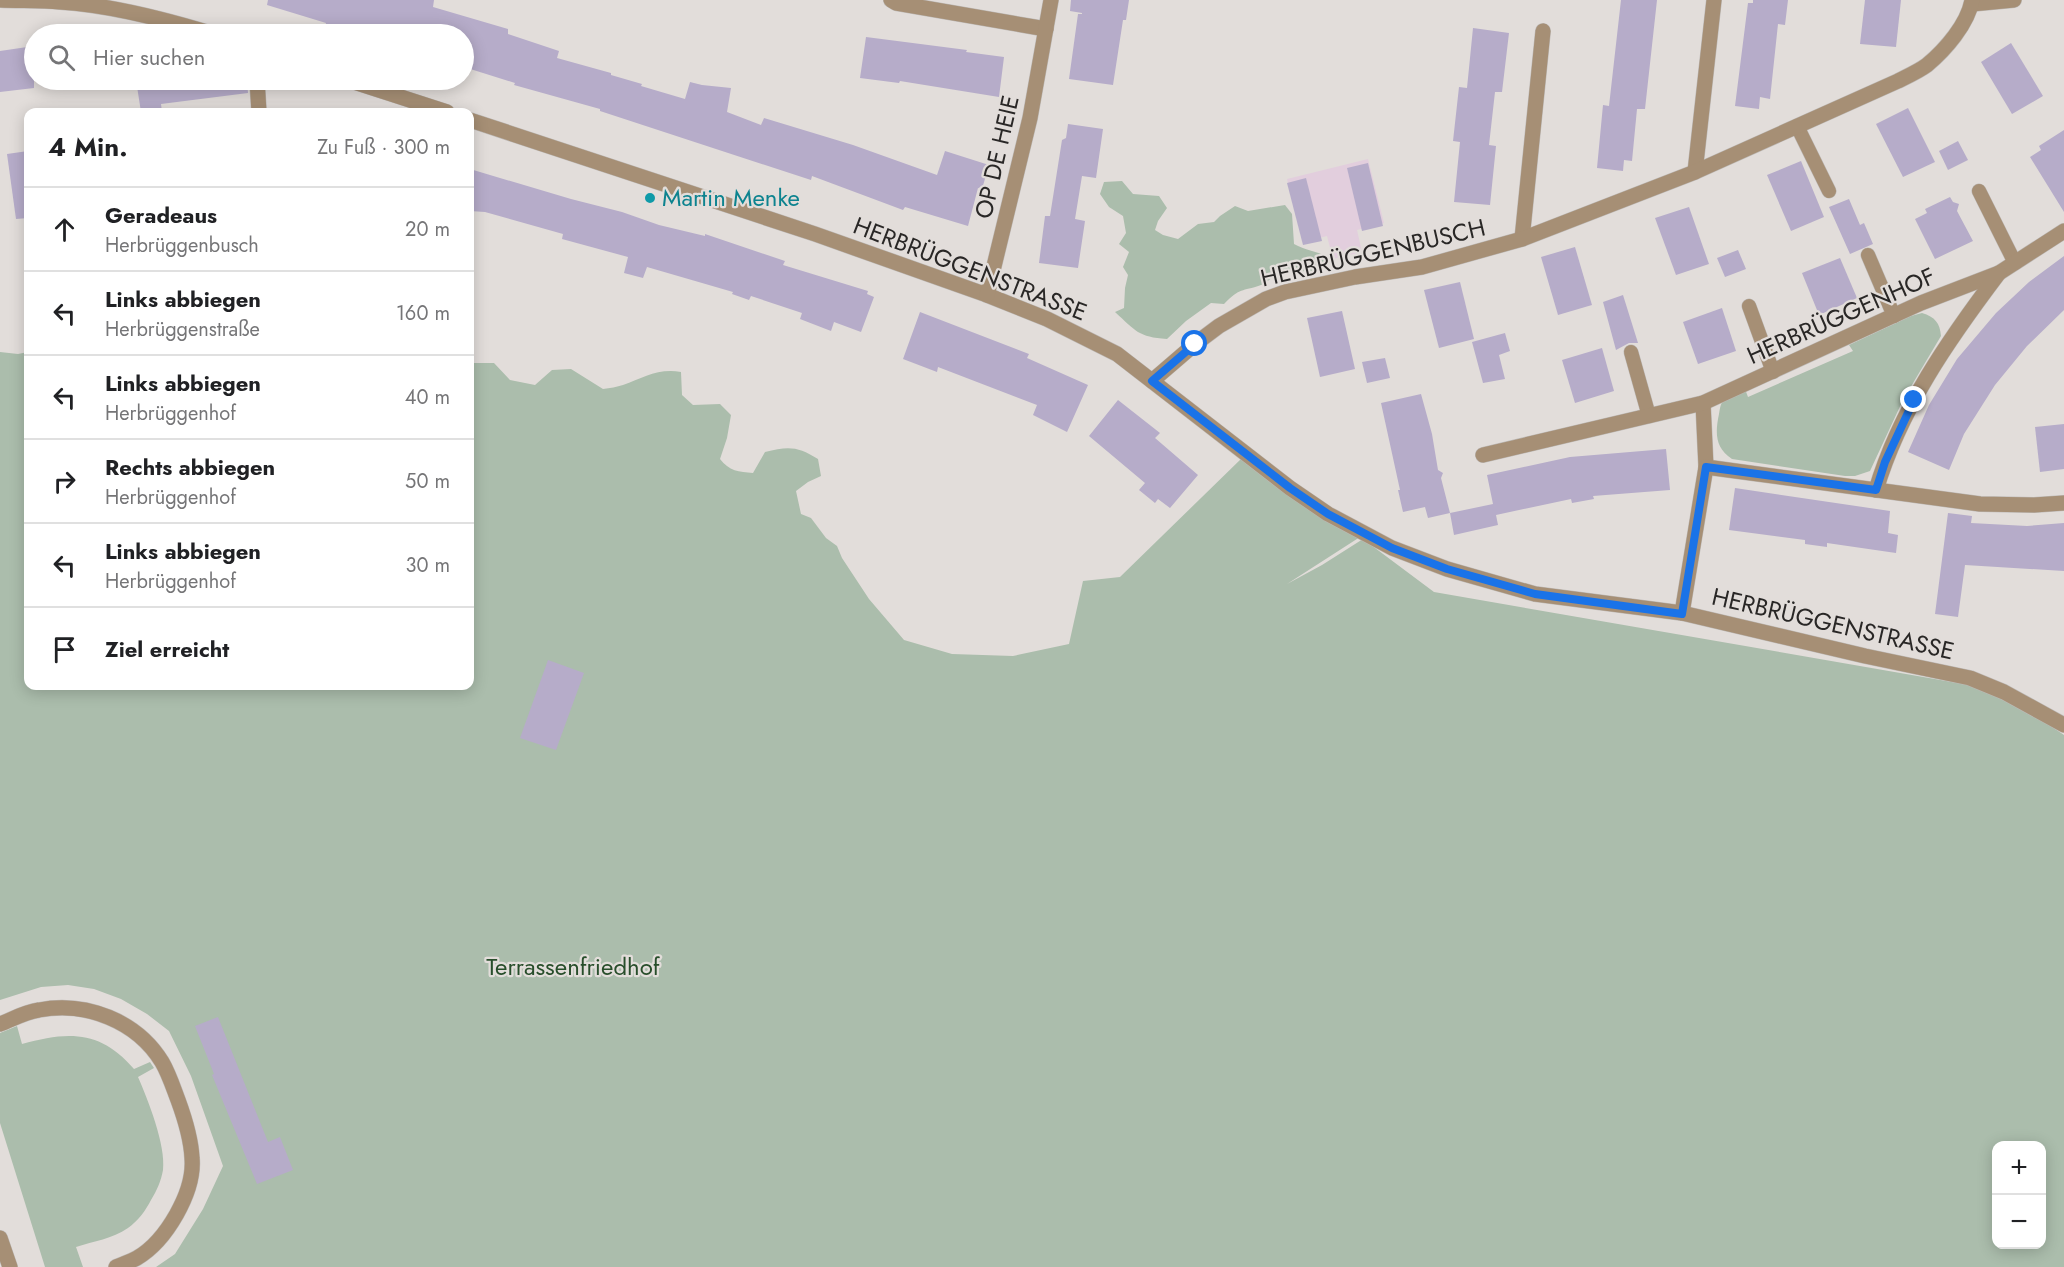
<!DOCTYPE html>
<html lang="de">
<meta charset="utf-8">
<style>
body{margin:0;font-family:Jost,sans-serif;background:#f2f2f2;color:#202124}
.controls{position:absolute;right:18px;bottom:18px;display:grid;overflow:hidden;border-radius:12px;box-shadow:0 3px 15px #0003}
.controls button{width:54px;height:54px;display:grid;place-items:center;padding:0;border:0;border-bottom:2px solid #e0e0e0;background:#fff;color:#202124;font:30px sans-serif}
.stop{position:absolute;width:18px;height:18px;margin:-14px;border:4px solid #1a73e8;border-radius:50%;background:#fff}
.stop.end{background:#1a73e8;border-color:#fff;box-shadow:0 2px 6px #0008}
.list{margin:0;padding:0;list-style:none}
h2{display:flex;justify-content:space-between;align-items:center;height:78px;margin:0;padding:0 24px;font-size:26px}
h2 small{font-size:20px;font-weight:400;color:#757577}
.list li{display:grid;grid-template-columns:39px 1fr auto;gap:18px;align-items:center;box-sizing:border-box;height:84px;padding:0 24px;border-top:2px solid #e0e0e0}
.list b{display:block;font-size:22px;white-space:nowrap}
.list p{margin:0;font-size:20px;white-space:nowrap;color:#757577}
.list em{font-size:20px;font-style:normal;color:#757577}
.icon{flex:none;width:33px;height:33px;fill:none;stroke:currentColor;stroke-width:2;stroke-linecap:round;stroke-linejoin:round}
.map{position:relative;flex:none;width:2064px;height:1267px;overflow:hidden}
.search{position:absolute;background:#fff;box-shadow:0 3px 15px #0003;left:24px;top:24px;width:450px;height:66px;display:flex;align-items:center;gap:15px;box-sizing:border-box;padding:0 21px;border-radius:33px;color:#757577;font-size:22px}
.panel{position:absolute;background:#fff;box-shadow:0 3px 15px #0003;left:24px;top:108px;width:450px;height:582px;border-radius:12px}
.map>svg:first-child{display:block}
.industrial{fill:#e2cedd}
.green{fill:#abbdac;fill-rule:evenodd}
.building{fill:#b6acc9}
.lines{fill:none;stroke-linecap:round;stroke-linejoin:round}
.service-casing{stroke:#bdb9b6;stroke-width:15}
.minor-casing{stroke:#bdb9b6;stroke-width:16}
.tertiary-casing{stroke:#bdb9b6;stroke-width:16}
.service{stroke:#a68f75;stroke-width:14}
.minor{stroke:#a68f75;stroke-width:15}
.tertiary{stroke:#a68f75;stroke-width:15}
.route{stroke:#1a73e8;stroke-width:8}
.culture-dot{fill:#0f9aa8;stroke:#e2ddda;stroke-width:2}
.labels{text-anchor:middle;stroke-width:4.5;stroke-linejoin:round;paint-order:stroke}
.street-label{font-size:24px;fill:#292726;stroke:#e2ddda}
.culture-label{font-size:24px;fill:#0d838f;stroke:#e2ddda;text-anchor:start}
.park-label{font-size:24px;fill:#284e2b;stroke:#e2ddda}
</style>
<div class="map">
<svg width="2064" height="1267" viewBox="0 0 2064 1267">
<rect width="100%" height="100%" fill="#e2ddda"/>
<polygon class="industrial" points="1368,159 1384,223 1357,230 1362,252 1333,259 1327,236 1303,242 1287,179"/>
<g class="green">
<path d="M1122,181L1133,194L1159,196L1167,208L1158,221L1155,230L1163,235L1178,239L1198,224L1214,222L1220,216L1235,206L1248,211L1285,205L1292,214L1294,244C1307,251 1320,252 1333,259C1317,279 1297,266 1277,275C1271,277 1267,283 1261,285C1241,292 1241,287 1224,304L1211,303L1186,321L1167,339C1138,337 1136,331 1115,312L1124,308L1125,288L1128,275L1123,267L1129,252L1119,244L1126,233L1123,216L1109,207L1100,194L1104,182Z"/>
<path d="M1922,313C1935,317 1940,323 1941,336L1903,400L1870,471L1855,476H1845L1732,459C1715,448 1715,433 1719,414C1720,409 1720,404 1724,400C1729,395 1738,392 1745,389L1748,397L1853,351L1849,345L1911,316Z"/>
<path d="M0,352L18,354L28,352V686H470V363H494L510,380L535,385L552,370L571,369L603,389C610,388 617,387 623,385C643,378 658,368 681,372L682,395L693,405L720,404L731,415L727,438L720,459C729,471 739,472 753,473L765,452C788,446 798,446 818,459L821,476L808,482L796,491L801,514L811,518L826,538L837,546L842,558L869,599L904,640L952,654L1013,656L1069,644L1083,581L1120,577L1242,458L1360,537L1287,584L1322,565L1363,539L1434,592L1998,690L2064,735V1267H156L175,1254L203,1209L223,1166L191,1076L169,1031L147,1014L121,999L94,989L68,985L41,987L0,1000ZM1996,1146H2042V1244H1996Z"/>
<path d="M17,1026L22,1044C68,1031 101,1030 134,1069L150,1062L154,1068L138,1077C148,1100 166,1145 163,1170C161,1181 157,1190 151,1200C146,1210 138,1221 128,1228C112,1239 94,1241 76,1247L83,1267H45L0,1123V1033Z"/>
</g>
<g class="building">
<polygon points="268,0 434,0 433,7 508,29 508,34 559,51 557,58 611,73 611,75 642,84 641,86 685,99 690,82 702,85 731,88 727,112 761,125 764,118 853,145 937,175 945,151 989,165 982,189 978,188 968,226 905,207 903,210 812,176 811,180 600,111 600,109 514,85 515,83 464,67 464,34 351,34 325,27 326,23 267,5"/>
<polygon points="1071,0 1129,0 1126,20 1123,20 1113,85 1069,79 1078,14 1082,14 1082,13 1070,11"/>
<polygon points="1621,0 1657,0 1645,109 1637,109 1632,161 1624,160 1623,171 1597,168 1603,105 1609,106"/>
<polygon points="1753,0 1788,0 1785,25 1778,24 1770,99 1760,97 1759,109 1735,106 1748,3 1753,3"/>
<polygon points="1865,0 1901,0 1896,47 1860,44"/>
<polygon points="1473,28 1509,33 1502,92 1495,92 1489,145 1496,146 1490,205 1454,202 1460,142 1453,141 1459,87 1467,88"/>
<polygon points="866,37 967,50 966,52 1004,57 999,97 900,81 899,83 860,78"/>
<polygon points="2011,43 2043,96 2012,114 1981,62"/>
<polygon points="34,46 34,88 0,92 0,51"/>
<polygon points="136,80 247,80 248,93 161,104 162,112 141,112"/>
<polygon points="1908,108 1935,162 1903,177 1876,124"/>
<polygon points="1068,124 1103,129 1096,178 1082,176 1075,219 1085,221 1078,268 1039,263 1045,216 1050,216 1062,140 1066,138"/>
<polygon points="2064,130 2064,212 2030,157 2041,150 2039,146"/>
<polygon points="1958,141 1968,160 1948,170 1939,151"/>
<polygon points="28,151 28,218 16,219 7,154"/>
<polygon points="1801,161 1824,217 1791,231 1767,175"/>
<polygon points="1368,163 1383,226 1362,231 1347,168"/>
<polygon points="470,169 571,199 622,212 659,225 705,236 705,234 785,261 783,265 868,291 867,294 874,297 861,332 834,322 831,331 800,319 802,313 751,296 749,300 732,294 733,292 647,267 643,278 624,273 628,257 562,239 563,234 485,212 470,211"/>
<polygon points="1306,178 1322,241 1303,245 1287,183"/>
<polygon points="1950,197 1953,202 1959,204 1957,211 1973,241 1935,259 1915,219 1927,213 1925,209"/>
<polygon points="1849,199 1860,225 1864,223 1873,244 1850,254 1829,207"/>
<polygon points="1689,207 1709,264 1676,275 1655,218"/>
<polygon points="1575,247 1592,305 1558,315 1541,257"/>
<polygon points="1738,250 1746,269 1725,277 1717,258"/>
<polygon points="2064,256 2064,310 2027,346 1995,385 1964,434 1949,470 1908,452 1929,405 1957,359 1996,313 2029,282"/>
<polygon points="1840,258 1857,298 1819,315 1802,273"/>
<polygon points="1460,282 1474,339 1439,348 1424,290"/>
<polygon points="1623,295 1638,343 1629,343 1616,350 1603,302"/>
<polygon points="1722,308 1736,351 1698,364 1683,322"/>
<polygon points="1342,311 1355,369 1320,377 1307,318"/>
<polygon points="920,312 1029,354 1027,358 1088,385 1067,432 1033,415 1037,405 938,367 937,372 903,359"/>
<polygon points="1505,333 1510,351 1499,355 1505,379 1483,383 1472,342"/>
<polygon points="1602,348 1614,391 1575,403 1562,360"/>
<polygon points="1385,358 1390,378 1367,383 1362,362"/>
<polygon points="1421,394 1432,434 1438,470 1443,473 1441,478 1450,513 1428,518 1425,507 1403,512 1398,490 1400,490 1381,403"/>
<polygon points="1118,400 1160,433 1155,438 1198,475 1170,508 1158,499 1155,503 1139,490 1145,483 1089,436"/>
<polygon points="2064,424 2064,469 2040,472 2035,427"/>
<polygon points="1666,449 1670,490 1593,496 1594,499 1572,503 1571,499 1496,515 1498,525 1454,535 1450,513 1493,504 1487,475 1570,457"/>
<polygon points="1735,488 1890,511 1888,533 1898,535 1896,553 1827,543 1827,547 1805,544 1805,540 1729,530"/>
<polygon points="1948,513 1972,516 1971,523 2027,526 2064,523 2064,571 1965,565 1958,617 1935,614"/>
<polygon points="548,660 584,673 556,750 520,738"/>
<polygon points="218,1017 268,1142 280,1137 293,1170 257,1184 212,1075 214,1074 195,1026"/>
</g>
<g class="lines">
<defs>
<g id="service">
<polyline points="1797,126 1829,191"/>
<polyline points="1979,191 2015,263"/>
<polyline points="1868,255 1894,316"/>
<polyline points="1749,306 1773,372"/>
<polyline points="1631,352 1649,416"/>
</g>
<g id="minor">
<path d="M0,0C20,1 40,0 60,2C111,5 164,19 213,34"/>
<polyline points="891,0 896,3 1046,29"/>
<polyline points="1972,4 2014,0"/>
<polyline points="257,80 259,112"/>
<polyline points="348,80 447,112"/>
<polyline points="470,120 815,234 987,295 1047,319 1117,354 1290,488 1328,514 1392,548 1447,569 1535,594 1682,613 1865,656 1970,678 2004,692 2064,725"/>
<polyline points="1695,172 1714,0"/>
<polyline points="1522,239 1543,31"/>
<polyline points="987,295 1030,118 1051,0"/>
<path d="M1152,381L1195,344L1219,326L1266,299L1285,292L1355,277L1422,267L1522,239L1695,172L1898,81C1908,76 1919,71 1927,65C1945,50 1968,24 1972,0"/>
<polyline points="1703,403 1706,467"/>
<polyline points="1483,455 1703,403 1921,303 1999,273 2064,231"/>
<path d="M1876,490C1900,409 1949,339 1999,273"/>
<polyline points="1682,613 1706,467 1980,504 2034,505 2064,503"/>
<path d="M0,1024C13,1019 25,1012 39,1010C86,1001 137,1021 162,1062C169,1074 173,1087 178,1100C185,1119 191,1138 192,1158C195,1192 166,1241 137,1258C130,1262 122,1264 116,1267"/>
</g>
<polyline id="tertiary" points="0,1238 10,1267"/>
</defs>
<use href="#service" class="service-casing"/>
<use href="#minor" class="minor-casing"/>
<use href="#tertiary" class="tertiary-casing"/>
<use href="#service" class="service"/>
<use href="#minor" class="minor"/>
<use href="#tertiary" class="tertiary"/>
</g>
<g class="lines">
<polyline class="route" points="1195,344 1152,381 1290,488 1328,514 1392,548 1447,569 1535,594 1682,614 1706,467 1876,490 1885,462 1914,400"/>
</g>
<circle class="culture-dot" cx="650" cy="198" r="6"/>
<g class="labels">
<g class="street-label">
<text transform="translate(997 157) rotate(-77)" y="8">OP DE HEIE</text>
<text transform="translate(1373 253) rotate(-13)" y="8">HERBRÜGGENBUSCH</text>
<text transform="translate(970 269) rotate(21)" y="8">HERBRÜGGENSTRASSE</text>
<text transform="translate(1841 316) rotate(-24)" y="8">HERBRÜGGENHOF</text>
<text transform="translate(1833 624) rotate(13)" y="8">HERBRÜGGENSTRASSE</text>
</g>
<g class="culture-label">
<text x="662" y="206">Martin Menke</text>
</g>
<g class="park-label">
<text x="573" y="975">Terrassenfriedhof</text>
</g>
</g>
</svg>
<div class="controls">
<button>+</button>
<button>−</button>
</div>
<div class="stop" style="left:1195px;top:344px"></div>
<div class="stop end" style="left:1914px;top:400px"></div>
<div class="search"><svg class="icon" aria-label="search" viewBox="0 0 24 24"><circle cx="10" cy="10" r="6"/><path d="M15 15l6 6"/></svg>Hier suchen</div>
<section class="panel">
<h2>4 Min.<small>Zu Fuß · 300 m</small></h2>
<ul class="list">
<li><svg class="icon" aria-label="ahead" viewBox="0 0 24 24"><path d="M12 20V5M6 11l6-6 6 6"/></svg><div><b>Geradeaus</b><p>Herbrüggenbusch</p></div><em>20 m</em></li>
<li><svg class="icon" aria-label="left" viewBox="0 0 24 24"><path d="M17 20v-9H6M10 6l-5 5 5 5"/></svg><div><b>Links abbiegen</b><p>Herbrüggenstraße</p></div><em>160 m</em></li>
<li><svg class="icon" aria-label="left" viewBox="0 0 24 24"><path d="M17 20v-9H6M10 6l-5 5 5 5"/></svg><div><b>Links abbiegen</b><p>Herbrüggenhof</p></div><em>40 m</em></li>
<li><svg class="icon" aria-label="right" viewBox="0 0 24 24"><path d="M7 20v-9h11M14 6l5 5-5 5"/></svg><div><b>Rechts abbiegen</b><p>Herbrüggenhof</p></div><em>50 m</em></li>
<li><svg class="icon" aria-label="left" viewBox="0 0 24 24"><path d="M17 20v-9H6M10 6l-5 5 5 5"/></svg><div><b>Links abbiegen</b><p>Herbrüggenhof</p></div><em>30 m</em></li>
<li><svg class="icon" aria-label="arrive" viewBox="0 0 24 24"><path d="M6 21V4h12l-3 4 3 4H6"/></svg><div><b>Ziel erreicht</b></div></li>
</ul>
</section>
</div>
